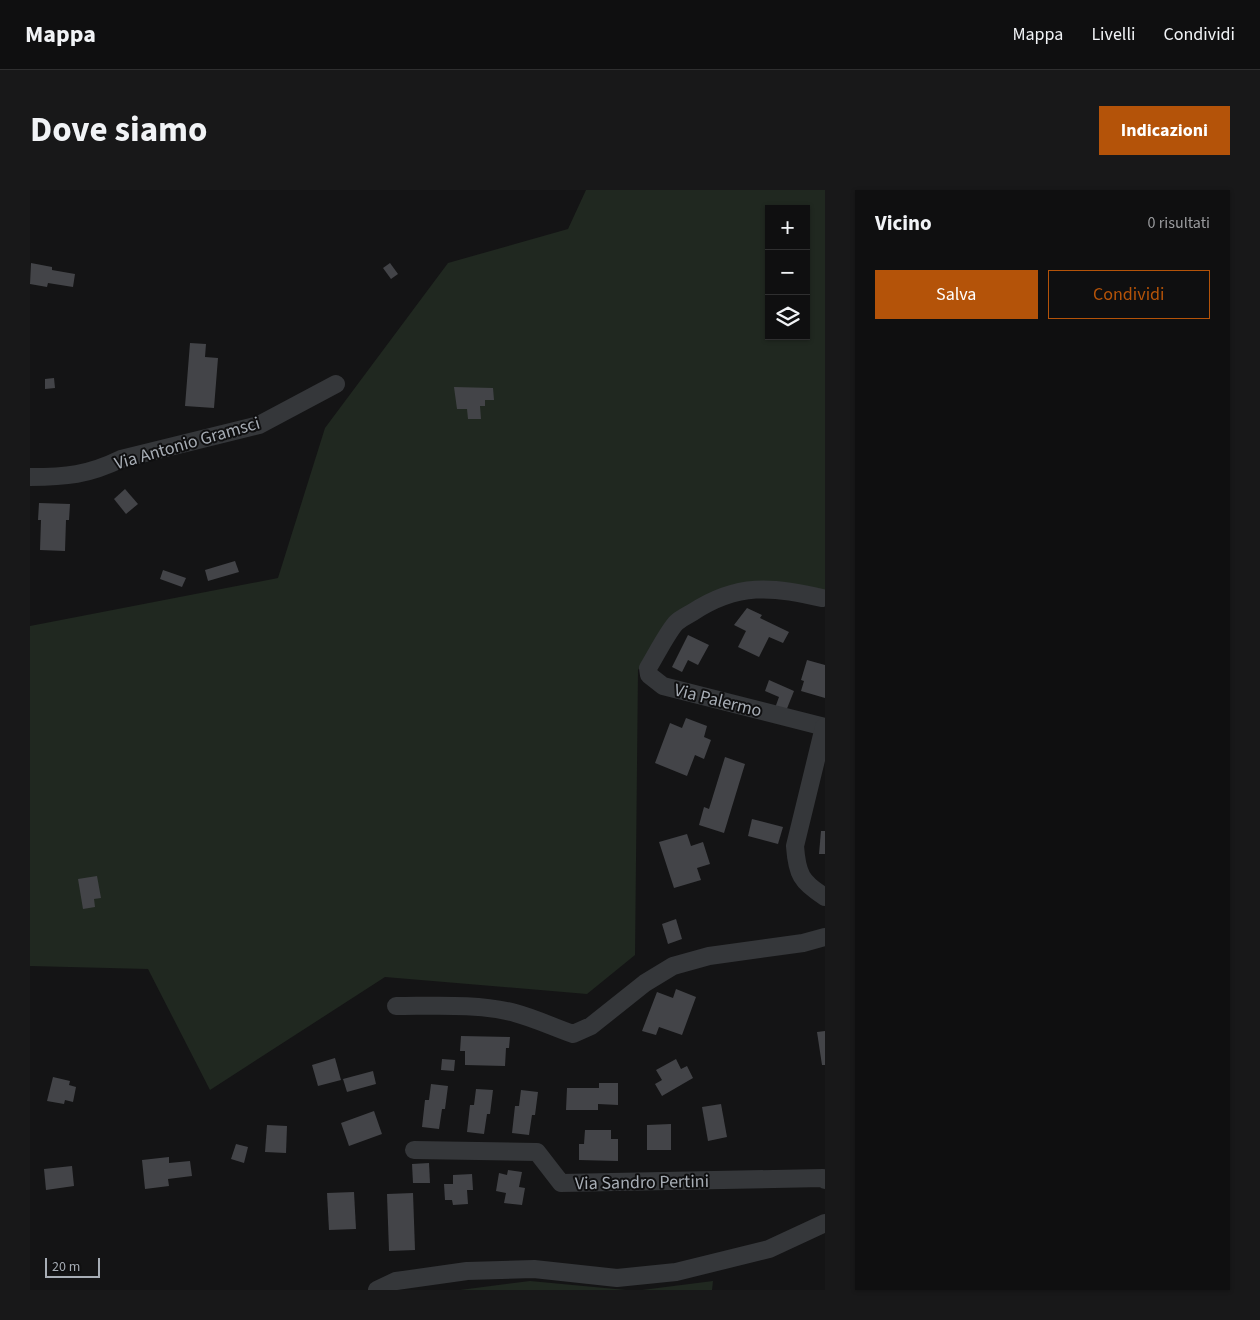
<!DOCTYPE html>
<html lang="it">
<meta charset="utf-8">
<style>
body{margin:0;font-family:"Source Sans 3",sans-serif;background:#181819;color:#f1f3f6}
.controls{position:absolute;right:15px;top:15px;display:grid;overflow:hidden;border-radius:0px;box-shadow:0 1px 4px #0004}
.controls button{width:45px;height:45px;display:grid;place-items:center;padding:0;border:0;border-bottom:1px solid #2f2f30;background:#0f0f10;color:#f1f3f6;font:25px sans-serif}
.scale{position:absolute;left:15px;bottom:12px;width:55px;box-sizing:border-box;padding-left:5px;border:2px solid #a7adb5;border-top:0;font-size:14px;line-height:18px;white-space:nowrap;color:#a7adb5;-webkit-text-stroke:4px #0f0f10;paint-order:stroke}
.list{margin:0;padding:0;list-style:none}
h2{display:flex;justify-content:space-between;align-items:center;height:65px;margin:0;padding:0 20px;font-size:21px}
h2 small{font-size:16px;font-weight:400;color:#9b9c9f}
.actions{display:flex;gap:10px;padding:15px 20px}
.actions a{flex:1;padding:11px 0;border:1px solid #b45309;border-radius:0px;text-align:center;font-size:18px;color:#b45309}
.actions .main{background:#b45309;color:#fff}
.icon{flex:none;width:28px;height:28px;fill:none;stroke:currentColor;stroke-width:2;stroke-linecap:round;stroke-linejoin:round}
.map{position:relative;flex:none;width:795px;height:1100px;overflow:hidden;border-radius:0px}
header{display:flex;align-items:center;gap:30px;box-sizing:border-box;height:70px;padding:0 25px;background:#0f0f10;border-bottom:1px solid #2f2f30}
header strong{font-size:24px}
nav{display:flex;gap:28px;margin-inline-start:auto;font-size:18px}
.intro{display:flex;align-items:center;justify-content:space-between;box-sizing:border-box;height:120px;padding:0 30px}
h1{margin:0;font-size:35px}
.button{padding:12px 22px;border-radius:0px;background:#b45309;color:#fff;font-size:18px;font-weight:700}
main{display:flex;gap:30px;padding:0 30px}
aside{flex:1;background:#0f0f10;border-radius:0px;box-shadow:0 1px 4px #0004}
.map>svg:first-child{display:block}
.green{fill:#202820;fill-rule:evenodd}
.building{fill:#434448}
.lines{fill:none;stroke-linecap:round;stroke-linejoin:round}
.minor{stroke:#35373a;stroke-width:18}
.labels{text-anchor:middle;stroke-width:4;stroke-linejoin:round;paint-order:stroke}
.street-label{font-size:18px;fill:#a7adb5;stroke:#0f0f10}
</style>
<header>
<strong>Mappa</strong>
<nav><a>Mappa</a><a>Livelli</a><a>Condividi</a></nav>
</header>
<div class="intro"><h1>Dove siamo</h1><a class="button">Indicazioni</a></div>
<main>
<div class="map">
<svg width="795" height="1100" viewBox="0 0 795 1100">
<rect width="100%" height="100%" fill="#141415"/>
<g class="green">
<path d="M556,0H795V402L729,392L702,395L674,407L643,428L608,480L605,765L557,804L355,787L180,900L118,779L0,776V436L248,388L295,238L418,73L538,39ZM739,19H776V146H739Z"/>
<polygon points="500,1091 596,1100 430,1100"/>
<polygon points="683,1091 682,1100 612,1100"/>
</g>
<g class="building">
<polygon points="1,73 22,77 22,80 45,84 43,97 18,93 17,97 0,94"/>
<polygon points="360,73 368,84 361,89 353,78"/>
<polygon points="160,153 176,154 175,167 188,168 184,218 155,216"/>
<polygon points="24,188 25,198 15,199 15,189"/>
<polygon points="424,197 463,198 464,210 455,210 455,216 450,216 451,229 438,229 437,219 427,219"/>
<polygon points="95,299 108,314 96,324 84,309"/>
<polygon points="9,313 40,314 39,330 36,330 35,361 10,360 11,330 8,330"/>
<polygon points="205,371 209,382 178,391 175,380"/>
<polygon points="133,380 156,388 152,397 130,389"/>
<polygon points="717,418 732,425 730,428 759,442 753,453 739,447 729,467 708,457 716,441 704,435"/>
<polygon points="658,445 679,455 668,475 658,470 652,482 642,477"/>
<polygon points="777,470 795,475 795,508 771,501 774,491 771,490"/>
<polygon points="739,490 764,501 756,521 745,518 749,507 735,501"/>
<polygon points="656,528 677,536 674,547 681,550 674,569 665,565 657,586 625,573 640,533 652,538"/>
<polygon points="695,567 715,574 694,643 669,635 674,617 679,619"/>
<polygon points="722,629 753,637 748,654 718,646"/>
<polygon points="791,641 795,641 795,664 789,664"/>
<polygon points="657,644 661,656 673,652 680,674 667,678 671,690 644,698 629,652"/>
<polygon points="67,686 71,708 64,709 65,717 53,719 48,689"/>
<polygon points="646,729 652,749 638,754 632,734"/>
<polygon points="646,799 666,807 652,845 629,837 626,845 612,841 627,802 643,808"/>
<polygon points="795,841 795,875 792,875 787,842"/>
<polygon points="431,846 480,847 479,858 476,858 475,876 435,875 435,861 430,861"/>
<polygon points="305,868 311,890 288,896 282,875"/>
<polygon points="412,869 425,870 424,881 411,880"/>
<polygon points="646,869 651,879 657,876 663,888 632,906 625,894 632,890 626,880"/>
<polygon points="343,881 346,894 317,902 313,889"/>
<polygon points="23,887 40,891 39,895 46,897 43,912 35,910 34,914 17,911"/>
<polygon points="569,893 588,893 588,915 568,914 568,920 536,920 537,898 569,898"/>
<polygon points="401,894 418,896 415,919 412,919 409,939 392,937 395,910 399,910"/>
<polygon points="446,899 463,900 460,924 457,924 454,944 437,942 440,915 444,915"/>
<polygon points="491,900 508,902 505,925 502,925 499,945 482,943 485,916 489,916"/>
<polygon points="691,914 697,947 678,951 672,917"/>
<polygon points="344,921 352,944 319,956 311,933"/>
<polygon points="641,934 641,960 617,960 617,935"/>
<polygon points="237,935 257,936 256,963 235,962"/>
<polygon points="555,940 581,940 581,949 588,949 588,971 549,970 549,954 554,954"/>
<polygon points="206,954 218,957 214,973 201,969"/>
<polygon points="139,967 139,973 160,971 162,986 138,989 139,996 115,999 112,970"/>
<polygon points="399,973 400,993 383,993 382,974"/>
<polygon points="42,976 44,996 16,1000 14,979"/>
<polygon points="478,980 492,982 489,997 495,998 492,1015 474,1013 476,1003 466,1001 469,983 477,985"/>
<polygon points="442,984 443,1000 437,1000 438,1014 423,1015 422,1010 415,1010 414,994 423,994 423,985"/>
<polygon points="324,1002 326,1039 299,1040 297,1003"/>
<polygon points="383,1003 385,1060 359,1061 357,1004"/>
</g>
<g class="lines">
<g class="minor">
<path d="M0,287C36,287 58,285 91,269L229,235L306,194"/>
<path d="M792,408C743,396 707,393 663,422C658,425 652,428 647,432C639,439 625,467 618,478L619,485L633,496L795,537"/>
<path d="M794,537L765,656C767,684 771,692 795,707"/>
<path d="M366,816C402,816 449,813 485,823C504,828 523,837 543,844L561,836L615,793L643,776L679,766L773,753L795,747"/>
<polyline points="384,960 507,962 531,993 793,988 795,990"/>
<polyline points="347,1100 366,1091 437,1081 504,1079 587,1088 646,1082 739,1059 795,1033"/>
</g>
</g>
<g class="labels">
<g class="street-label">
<text transform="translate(157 253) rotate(-16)" y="6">Via Antonio Gramsci</text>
<text transform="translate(688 510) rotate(14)" y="6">Via Palermo</text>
<text transform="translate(612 992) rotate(-1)" y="6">Via Sandro Pertini</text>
</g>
</g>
</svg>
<div class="controls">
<button>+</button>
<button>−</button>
<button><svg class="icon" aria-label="layers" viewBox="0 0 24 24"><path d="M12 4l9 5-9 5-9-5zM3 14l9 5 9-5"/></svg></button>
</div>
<div class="scale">20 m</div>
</div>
<aside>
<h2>Vicino<small>0 risultati</small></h2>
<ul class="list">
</ul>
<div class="actions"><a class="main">Salva</a><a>Condividi</a></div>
</aside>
</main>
